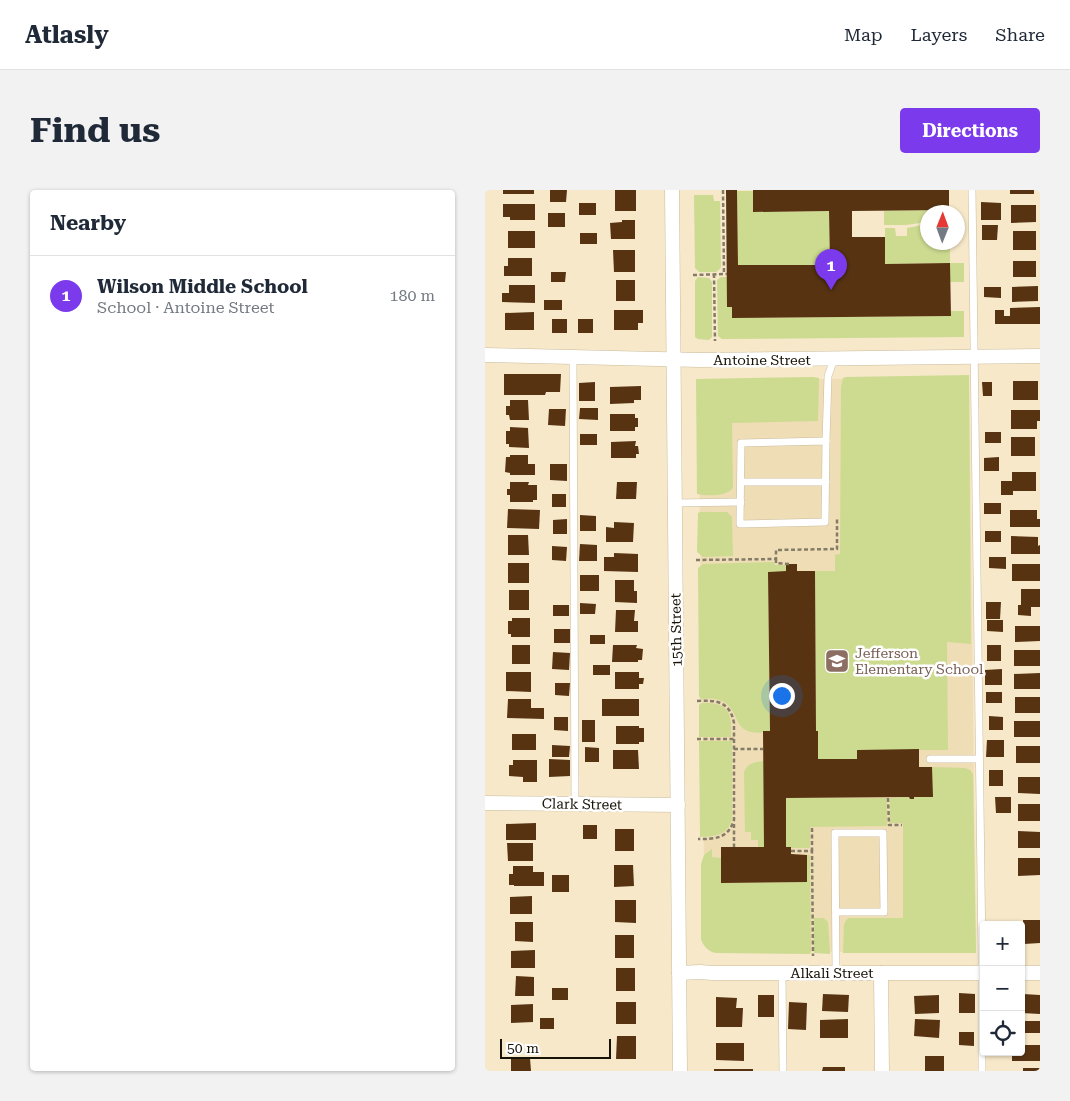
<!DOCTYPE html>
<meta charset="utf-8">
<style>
body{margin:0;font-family:"Roboto Serif",serif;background:#f2f2f3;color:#1f2937}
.controls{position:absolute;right:15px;bottom:15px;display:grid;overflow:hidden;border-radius:5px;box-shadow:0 1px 4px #0004}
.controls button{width:45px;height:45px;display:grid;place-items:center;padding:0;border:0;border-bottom:1px solid #e0e1e3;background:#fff;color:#1f2937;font:25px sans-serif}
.compass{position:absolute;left:435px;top:15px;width:45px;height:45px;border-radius:50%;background:#fff;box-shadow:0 1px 4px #0004;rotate:1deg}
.scale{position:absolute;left:15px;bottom:12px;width:111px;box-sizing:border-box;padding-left:5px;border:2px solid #171207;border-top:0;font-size:14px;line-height:18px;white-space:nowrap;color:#171207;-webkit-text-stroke:4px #fff;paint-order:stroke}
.you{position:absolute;left:296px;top:505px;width:18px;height:18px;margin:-12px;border:4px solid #fff;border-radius:50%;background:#1a73e8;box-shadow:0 0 0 8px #1a73e833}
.badge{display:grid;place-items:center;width:32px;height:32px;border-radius:50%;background:#7c3aed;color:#fff;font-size:16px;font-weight:700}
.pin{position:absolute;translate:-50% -41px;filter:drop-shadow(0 1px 2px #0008)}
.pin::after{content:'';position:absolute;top:26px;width:18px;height:15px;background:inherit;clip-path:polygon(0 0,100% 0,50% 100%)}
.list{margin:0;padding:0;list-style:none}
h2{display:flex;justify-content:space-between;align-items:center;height:65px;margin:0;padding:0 20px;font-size:21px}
h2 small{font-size:16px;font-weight:400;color:#747a83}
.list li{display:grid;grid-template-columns:32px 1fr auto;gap:15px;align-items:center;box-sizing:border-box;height:80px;padding:0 20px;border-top:1px solid #e0e1e3}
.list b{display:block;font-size:19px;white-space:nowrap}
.list p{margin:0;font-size:16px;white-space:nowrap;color:#747a83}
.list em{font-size:16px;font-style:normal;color:#747a83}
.icon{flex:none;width:28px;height:28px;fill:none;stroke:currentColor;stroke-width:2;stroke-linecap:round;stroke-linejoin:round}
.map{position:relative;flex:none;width:555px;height:881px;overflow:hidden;border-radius:5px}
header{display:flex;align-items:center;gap:30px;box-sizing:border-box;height:70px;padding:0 25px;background:#fff;border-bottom:1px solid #e0e1e3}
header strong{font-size:24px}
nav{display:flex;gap:28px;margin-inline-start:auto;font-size:18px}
.intro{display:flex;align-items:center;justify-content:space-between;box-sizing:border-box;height:120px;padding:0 30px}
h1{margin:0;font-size:35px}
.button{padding:12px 22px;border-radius:5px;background:#7c3aed;color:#fff;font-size:18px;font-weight:700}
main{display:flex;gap:30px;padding:0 30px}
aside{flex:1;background:#fff;border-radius:5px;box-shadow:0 1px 4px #0004}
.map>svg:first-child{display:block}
.built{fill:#efddb6}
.green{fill:#ccdb90}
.building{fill:#573312}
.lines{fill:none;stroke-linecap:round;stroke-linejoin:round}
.lane-casing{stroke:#cabc9d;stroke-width:8}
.street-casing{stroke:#cabc9d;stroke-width:15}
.path{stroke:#857c67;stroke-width:2.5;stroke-dasharray:4 2.5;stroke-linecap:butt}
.lane{stroke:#fff;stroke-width:7}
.street{stroke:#fff;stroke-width:14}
.labels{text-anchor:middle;stroke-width:5;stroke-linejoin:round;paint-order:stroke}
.street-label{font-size:14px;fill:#171207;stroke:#fff}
.education-label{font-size:14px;fill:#785e54;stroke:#fff;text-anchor:start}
</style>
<header>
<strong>Atlasly</strong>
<nav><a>Map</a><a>Layers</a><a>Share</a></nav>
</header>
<div class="intro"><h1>Find us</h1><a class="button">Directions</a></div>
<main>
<aside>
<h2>Nearby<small></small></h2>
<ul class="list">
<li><span class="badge">1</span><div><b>Wilson Middle School</b><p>School · Antoine Street</p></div><em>180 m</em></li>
</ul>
</aside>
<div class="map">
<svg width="555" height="881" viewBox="0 0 555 881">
<rect width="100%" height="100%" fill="#f6e8c8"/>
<polygon class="built" points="484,188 491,762 232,762 220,752 213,190"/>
<g class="green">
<polygon points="252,1 268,1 268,22 344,21 345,75 253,75"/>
<polygon points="209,5 228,5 229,11 235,11 236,77 235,79 231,82 214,82 210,78"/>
<polygon points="456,20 456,22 442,22 442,32 421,35 399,35 399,21"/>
<polygon points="442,34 442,52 465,53 465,73 479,73 479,92 465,92 465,73 400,74 400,38 410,38 411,46 422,46 422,38"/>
<polygon points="213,87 224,88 227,92 227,147 224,150 213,149 210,147 210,91"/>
<polygon points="236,87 242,87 242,117 247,117 247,128 466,126 466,121 479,121 479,147 237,149 233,146 232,92 232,90"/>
<polygon points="484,185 486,454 462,452 463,560 372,560 372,569 333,569 333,541 331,541 330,381 350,381 350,365 355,364 356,197 358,188 361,187"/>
<path d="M328,187L334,188L333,231L247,233L248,298C240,307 224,306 212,304L211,189Z"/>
<polygon points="215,322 242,322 247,327 248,366 218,367 212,362 213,323"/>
<path d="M289,372L290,375H301V381L283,382L285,541C273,544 259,544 253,532C250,526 248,520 243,515C235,508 226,508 216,509L214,506L213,378L218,374Z"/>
<path d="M216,513C244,512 247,522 246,547H214V515Z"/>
<path d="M214,551H247V630C241,646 231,646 215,647Z"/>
<path d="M279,571V657H273V650H266V642H260L259,582C263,573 269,572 279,571Z"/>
<polygon points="447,577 480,578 485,580 488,584 491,763 358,763 359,735 361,730 364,728 418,728 418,633 405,633 405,608 424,607 425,609 429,609 429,607 447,607"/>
<polygon points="301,608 402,608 402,636 325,637 325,657 324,658 306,658 306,657 301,657"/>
<path d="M227,659V667L236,668L237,693L322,692V665H325L326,762L325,764L231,763C224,762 218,756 216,749V674L219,665Z"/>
<polygon points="329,728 339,728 343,732 345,764 329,763"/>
</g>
<g class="building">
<rect x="18" y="0" width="31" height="4"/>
<polygon points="65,0 82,0 81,12 65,12"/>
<rect x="130" y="0" width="21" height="21"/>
<polygon points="241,0 252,0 253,75 345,75 344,21 268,22 268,0 464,0 464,20 367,21 367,47 400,47 400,74 465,73 466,126 247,128 247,117 242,117"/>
<rect x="525" y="0" width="24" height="4"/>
<polygon points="496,12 516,13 516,30 496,30"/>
<rect x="94" y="13" width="17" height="12"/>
<polygon points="18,14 50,14 50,30 25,30 25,27 18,27"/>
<polygon points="526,15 551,15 551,32 526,33"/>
<rect x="63" y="23" width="17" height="14"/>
<polygon points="137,30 150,30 150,49 126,49 125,33 137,32"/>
<polygon points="497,35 513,35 512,50 497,50"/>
<rect x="23" y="41" width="27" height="17"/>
<rect x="528" y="41" width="23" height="19"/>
<rect x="95" y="43" width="17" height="11"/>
<polygon points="128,60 150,60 150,82 129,82"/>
<polygon points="23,68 47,68 47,86 19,86 19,76 23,76"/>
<rect x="528" y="71" width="23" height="16"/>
<polygon points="66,82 81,82 80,92 66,92"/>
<rect x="131" y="90" width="19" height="21"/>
<polygon points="24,95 50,95 50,113 17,112 17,103 24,103"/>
<polygon points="553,96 553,111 527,112 527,97"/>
<polygon points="499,97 516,97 516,108 499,107"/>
<rect x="59" y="110" width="18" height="10"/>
<polygon points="555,117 555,134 510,134 510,120 519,120 519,126 525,126 525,118"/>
<polygon points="129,120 158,120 158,133 153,133 153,140 129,140"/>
<polygon points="49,122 49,140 20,140 20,123"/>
<rect x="67" y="129" width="15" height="14"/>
<rect x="93" y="129" width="15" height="14"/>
<polygon points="19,184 76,184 75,202 61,202 60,205 19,205"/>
<rect x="528" y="191" width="25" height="19"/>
<polygon points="110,192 110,211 94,211 94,193"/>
<polygon points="497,192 507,192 507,206 498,206"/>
<polygon points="156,196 156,210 149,210 149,213 125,214 125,197"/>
<polygon points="25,210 43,210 44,230 25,230 24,225 21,225 21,216 25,216"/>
<polygon points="95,218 113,218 113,230 94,229"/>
<polygon points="64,219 81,219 80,236 63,235"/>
<polygon points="526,220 555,220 555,231 552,231 552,239 526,239"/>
<polygon points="125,224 150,224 150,228 153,228 153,237 150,237 150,241 125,241"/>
<polygon points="25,237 43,238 44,258 24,257 24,254 21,254 21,241 25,241"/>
<rect x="500" y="242" width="16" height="11"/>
<rect x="95" y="244" width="17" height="11"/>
<rect x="526" y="247" width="24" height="19"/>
<polygon points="151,251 150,256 153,256 154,264 151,264 151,268 126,268 126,252"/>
<polygon points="25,265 43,265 43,274 50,274 50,285 25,285 25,283 20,282 21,267 25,267"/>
<polygon points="514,267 514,281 499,281 499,268"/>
<polygon points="65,274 82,274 82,291 65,290"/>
<polygon points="527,282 551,282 551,301 528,301 528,305 516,305 516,291 527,291"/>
<polygon points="25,292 44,292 43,295 52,295 52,310 48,310 48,312 25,312 25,305 22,305 22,299 25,299"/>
<polygon points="132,292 152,292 151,309 131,309"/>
<rect x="67" y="304" width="14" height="13"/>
<rect x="499" y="313" width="17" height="11"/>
<polygon points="23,319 55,320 54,339 22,338"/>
<polygon points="525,320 552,320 552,329 555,329 555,337 525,337"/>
<polygon points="95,325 111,326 111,341 95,341"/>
<polygon points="82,329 82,344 68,344 68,330"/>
<polygon points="129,332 149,333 148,352 121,352 121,337 129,338"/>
<rect x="500" y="341" width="16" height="11"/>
<polygon points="23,345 43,345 44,365 23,365"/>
<polygon points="526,346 553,347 553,356 555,355 555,364 526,364"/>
<polygon points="95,354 112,355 112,371 94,371"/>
<polygon points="67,356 82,357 81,371 67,370"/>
<polygon points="129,363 153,364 153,382 119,381 119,367 129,367"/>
<polygon points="504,367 521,367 521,379 504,378"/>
<rect x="23" y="373" width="21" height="20"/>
<polygon points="301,374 312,374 312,381 330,381 331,541 333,541 333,569 372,569 372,560 434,559 434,577 447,577 448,607 429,607 429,609 425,609 424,607 301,608 301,657 306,657 306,664 322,665 322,692 236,693 236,657 279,657 278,541 285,541 283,382 301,381"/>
<rect x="527" y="374" width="28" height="17"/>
<rect x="95" y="385" width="19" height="16"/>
<polygon points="130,390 149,390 149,401 152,401 152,413 130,412"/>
<polygon points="536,399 555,399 555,417 546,417 546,426 533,425 533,415 536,415"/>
<rect x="24" y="400" width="20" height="20"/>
<polygon points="501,412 516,412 515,429 501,429"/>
<polygon points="95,413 111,414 110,424 95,424"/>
<rect x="68" y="415" width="16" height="11"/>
<polygon points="131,420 150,420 149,431 153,431 153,442 130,442"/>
<polygon points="27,428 45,428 45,447 26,447 26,444 23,444 23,431 27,431"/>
<polygon points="502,430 518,430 518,442 502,441"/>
<polygon points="530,436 555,436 555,451 530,452"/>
<rect x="69" y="439" width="16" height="14"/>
<rect x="105" y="445" width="15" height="9"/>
<rect x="27" y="455" width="18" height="19"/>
<polygon points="128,455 152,455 151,458 158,459 157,470 153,470 153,472 127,472"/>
<rect x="502" y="455" width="14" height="16"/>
<rect x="529" y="460" width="26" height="16"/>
<polygon points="68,462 85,463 84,480 67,479"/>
<rect x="108" y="475" width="17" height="10"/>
<polygon points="517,479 517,495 500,495 500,480"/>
<polygon points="21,482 46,482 46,502 21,501"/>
<polygon points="130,482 154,482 154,488 159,488 158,494 154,494 154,499 130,499"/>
<polygon points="555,483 555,499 529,499 529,484"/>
<polygon points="70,493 85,493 84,506 70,505"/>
<rect x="501" y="502" width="16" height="11"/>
<rect x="530" y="507" width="25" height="16"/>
<polygon points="23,509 46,509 46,518 59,518 59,529 22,528"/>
<rect x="117" y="509" width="37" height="17"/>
<polygon points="504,526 518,527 518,540 504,540"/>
<polygon points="69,527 83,527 83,541 69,540"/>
<rect x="97" y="530" width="13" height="22"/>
<rect x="529" y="531" width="26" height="16"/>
<polygon points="131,536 154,536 154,538 159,538 159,552 154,552 154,554 131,554"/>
<rect x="27" y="544" width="24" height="16"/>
<polygon points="502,550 519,550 519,567 501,567"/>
<polygon points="67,555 85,556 84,567 67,567"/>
<rect x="531" y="556" width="24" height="17"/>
<polygon points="100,557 114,558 114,572 100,572"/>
<polygon points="128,560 153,560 154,579 128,579"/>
<polygon points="64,569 85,570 85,586 64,587"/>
<polygon points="28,570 52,570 52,592 38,592 38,587 24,586 24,575 28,575"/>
<rect x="504" y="580" width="14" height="16"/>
<polygon points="533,587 555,587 555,604 533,603"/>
<polygon points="510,607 526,607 526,623 511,623"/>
<rect x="533" y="614" width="22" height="17"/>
<polygon points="51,633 51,650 21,650 21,634"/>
<rect x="98" y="635" width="14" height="14"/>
<rect x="130" y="639" width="19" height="22"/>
<polygon points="533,641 555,642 555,658 533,658"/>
<polygon points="22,653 48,653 48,671 23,671"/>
<polygon points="533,668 555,668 555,685 533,686"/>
<polygon points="129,675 148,675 149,696 129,697"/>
<polygon points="28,676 48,676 48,682 59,682 59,696 29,696 29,695 24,695 24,684 28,684"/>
<rect x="67" y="685" width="17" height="17"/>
<polygon points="47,706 47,724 25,724 25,707"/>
<polygon points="130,710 151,710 151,733 130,732"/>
<polygon points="538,730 555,730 555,753 539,754"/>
<polygon points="30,732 48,732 48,752 30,751"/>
<rect x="130" y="745" width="19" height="23"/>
<polygon points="50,760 50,778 26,778 26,761"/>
<rect x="131" y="778" width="19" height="23"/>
<polygon points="31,786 49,787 49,806 30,806"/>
<rect x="67" y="798" width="16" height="12"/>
<polygon points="474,803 490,804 490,823 474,823"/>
<polygon points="338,804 364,805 363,822 337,821"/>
<polygon points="538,804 555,805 555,824 537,823"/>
<rect x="273" y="805" width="16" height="22"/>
<polygon points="454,805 454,823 430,824 429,806"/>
<polygon points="231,807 252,808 251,818 258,818 257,837 231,837"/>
<rect x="131" y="812" width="20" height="22"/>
<polygon points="304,812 322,813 321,840 303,839"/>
<polygon points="48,814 48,832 26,833 26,815"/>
<rect x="55" y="828" width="14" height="11"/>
<polygon points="363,829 363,848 335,848 335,830"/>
<polygon points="430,829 455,830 454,848 429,846"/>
<rect x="536" y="831" width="19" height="12"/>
<polygon points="474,842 489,842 489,856 474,855"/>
<polygon points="132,846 151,846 151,869 131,869"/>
<polygon points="231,853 259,853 259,871 231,870"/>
<polygon points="536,855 555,855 555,871 527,871 527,862 536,862"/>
<rect x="440" y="866" width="19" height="15"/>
<polygon points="26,868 45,868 46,881 26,881"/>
<polygon points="338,877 360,877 360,881 337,881"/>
<rect x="538" y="878" width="17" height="3"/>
<rect x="229" y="879" width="39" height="2"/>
</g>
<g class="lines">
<defs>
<g id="lane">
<polyline points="487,0 497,766 497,881"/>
<polyline points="88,167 90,613"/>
<polygon points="341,251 340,332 255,334 256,253"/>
<polyline points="341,251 343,186 349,169"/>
<polyline points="256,292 341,292"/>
<polyline points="190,313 256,312"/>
<polyline points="445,569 494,569"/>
<polyline points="351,722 399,722 398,643 350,643 351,783"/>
<polyline points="297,783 298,881"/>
</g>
<g id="street">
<polyline points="187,0 195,881"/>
<polyline points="0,165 215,170 555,166"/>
<polyline points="0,613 193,615"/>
<polyline points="194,783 215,782 227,783 499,783"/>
<polyline points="396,783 397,881"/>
<polyline points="536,783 555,783"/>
</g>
</defs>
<use href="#lane" class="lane-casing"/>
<use href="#street" class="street-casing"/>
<g class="path">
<polyline points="238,0 239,84"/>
<polyline points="229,84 230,151"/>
<polyline points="208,85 242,84"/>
<polyline points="291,369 291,373 304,374"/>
<polyline points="211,370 291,369 291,360 352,359 352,329"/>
<path d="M212,511C231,510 245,511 249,533V630C243,649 230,649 213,649"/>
<polyline points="212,549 249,549"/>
<polyline points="249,559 278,559"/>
<polyline points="403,608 404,635 417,635"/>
<polyline points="249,634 249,657"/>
<polyline points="327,638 327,661"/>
<polyline points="306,661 327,661 328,766"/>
</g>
<use href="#lane" class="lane"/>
<use href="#street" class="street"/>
</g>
<defs>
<symbol id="school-square" viewBox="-11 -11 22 22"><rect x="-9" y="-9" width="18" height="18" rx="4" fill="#8d6e63" stroke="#fff"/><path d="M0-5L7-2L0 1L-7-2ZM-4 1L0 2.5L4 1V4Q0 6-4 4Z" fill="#fff"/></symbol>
</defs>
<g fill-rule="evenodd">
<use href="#school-square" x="338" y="457" width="28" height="28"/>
</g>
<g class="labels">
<g class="street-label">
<text x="277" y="175">Antoine Street</text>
<text transform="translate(191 440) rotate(-91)" y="5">15th Street</text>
<text transform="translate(97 614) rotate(1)" y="5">Clark Street</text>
<text x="347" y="788">Alkali Street</text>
</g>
<g class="education-label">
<text x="370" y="468">Jefferson<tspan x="370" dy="16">Elementary School</tspan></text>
</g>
</g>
</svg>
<div class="controls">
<button>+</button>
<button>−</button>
<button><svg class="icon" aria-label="locate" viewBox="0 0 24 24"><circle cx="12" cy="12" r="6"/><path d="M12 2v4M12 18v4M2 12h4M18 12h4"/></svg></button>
</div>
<svg class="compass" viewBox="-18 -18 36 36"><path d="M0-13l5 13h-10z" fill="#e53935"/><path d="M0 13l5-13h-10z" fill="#747a83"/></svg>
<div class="scale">50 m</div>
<div class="you"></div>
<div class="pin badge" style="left:346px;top:100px">1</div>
</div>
</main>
